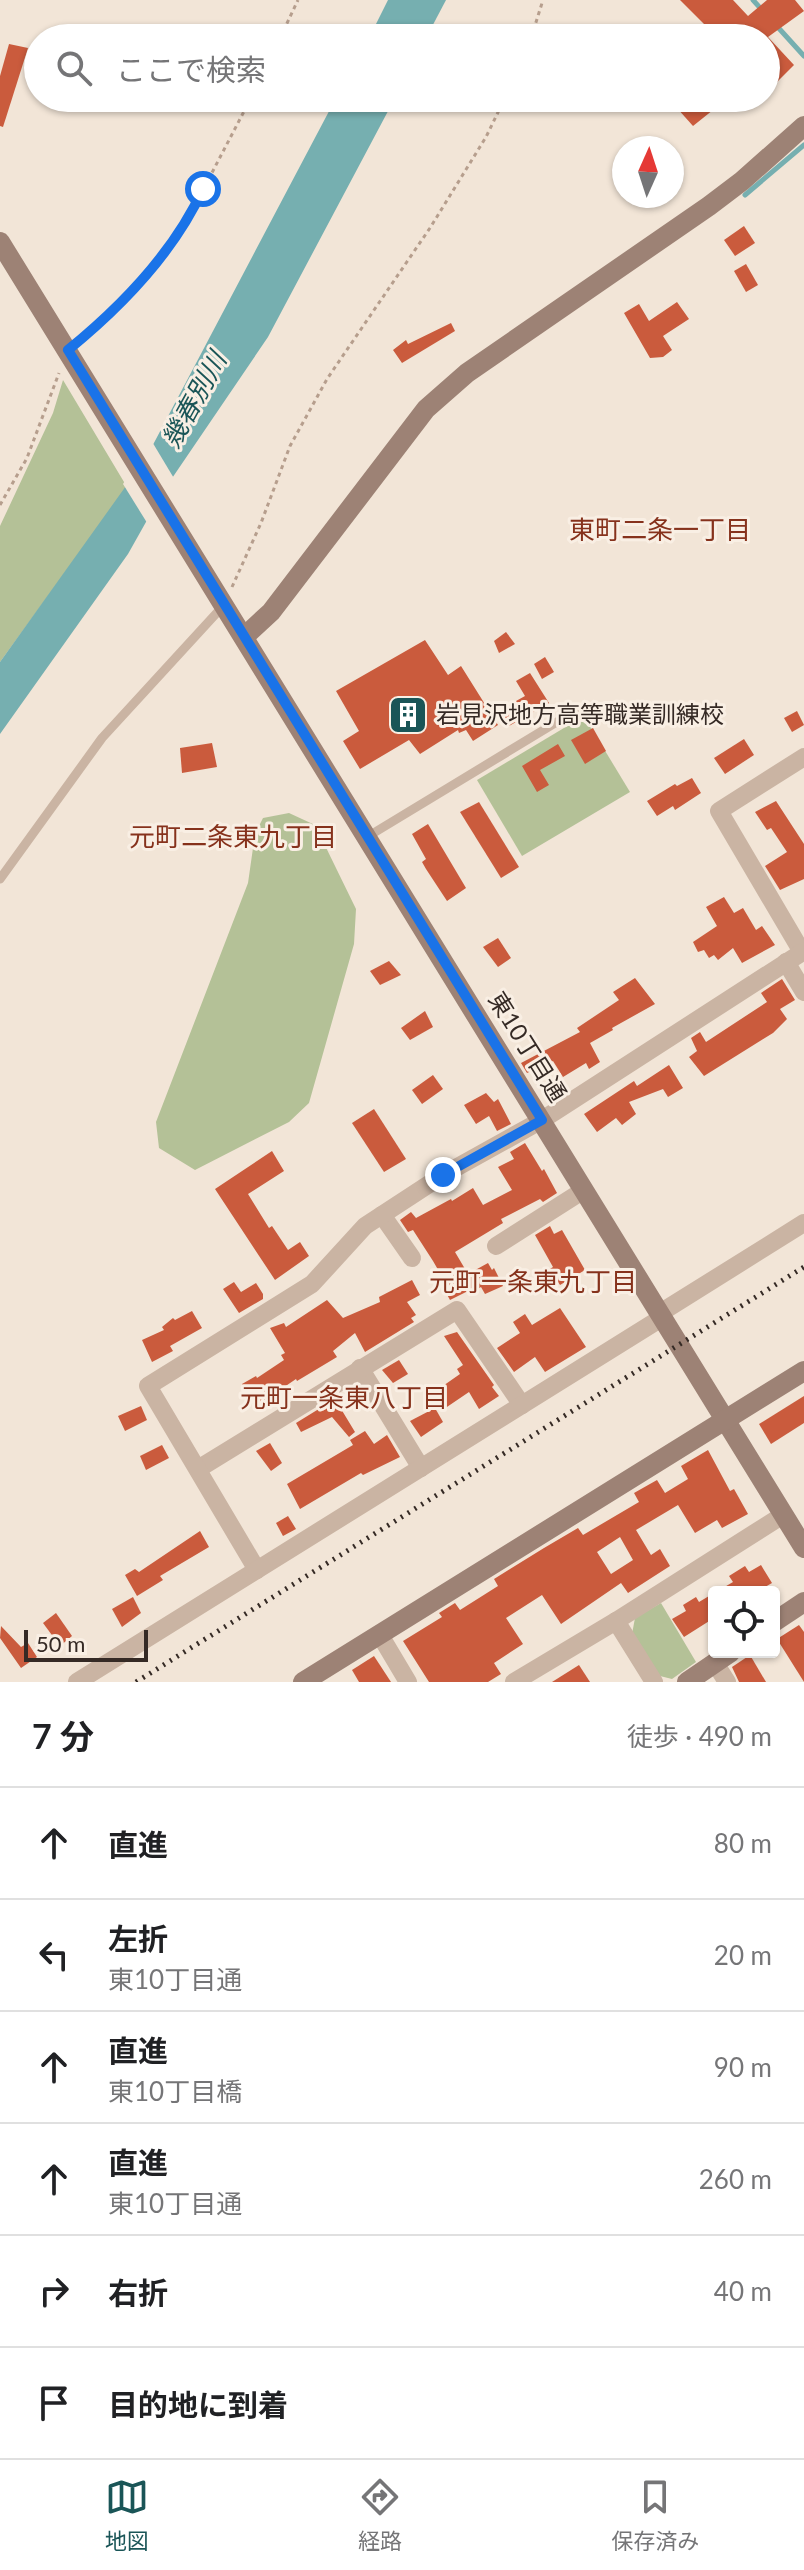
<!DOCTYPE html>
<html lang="ja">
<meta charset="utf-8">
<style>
body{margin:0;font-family:Lato,"Noto Sans JP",sans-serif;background:#f6f6f6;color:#202124}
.controls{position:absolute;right:24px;bottom:24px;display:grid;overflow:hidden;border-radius:8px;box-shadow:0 2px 6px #0004}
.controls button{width:72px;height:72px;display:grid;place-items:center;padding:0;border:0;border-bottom:2px solid #e0e0e0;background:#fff;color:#202124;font:40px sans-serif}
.compass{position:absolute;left:612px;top:136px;width:72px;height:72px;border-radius:50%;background:#fff;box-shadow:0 2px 6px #0004;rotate:3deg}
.scale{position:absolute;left:24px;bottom:20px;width:124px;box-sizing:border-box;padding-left:8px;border:4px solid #352a25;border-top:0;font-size:22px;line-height:28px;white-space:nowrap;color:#352a25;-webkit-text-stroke:6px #f9efe4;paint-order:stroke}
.stop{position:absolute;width:24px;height:24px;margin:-18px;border:6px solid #1a73e8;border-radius:50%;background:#fff}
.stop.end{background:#1a73e8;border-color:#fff;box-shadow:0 2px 8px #0008}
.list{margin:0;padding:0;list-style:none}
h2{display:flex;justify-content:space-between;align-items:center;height:104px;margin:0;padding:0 32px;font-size:34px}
h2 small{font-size:26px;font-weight:400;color:#757577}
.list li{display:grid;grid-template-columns:52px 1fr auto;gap:24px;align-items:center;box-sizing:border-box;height:112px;padding:0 32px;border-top:2px solid #e0e0e0}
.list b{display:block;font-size:30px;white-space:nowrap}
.list p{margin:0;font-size:26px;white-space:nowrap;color:#757577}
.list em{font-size:26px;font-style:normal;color:#757577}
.icon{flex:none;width:44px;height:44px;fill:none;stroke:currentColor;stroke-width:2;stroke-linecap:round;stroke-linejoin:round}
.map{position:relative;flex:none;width:804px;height:1682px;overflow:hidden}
.search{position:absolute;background:#fff;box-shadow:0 2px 6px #0004;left:24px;right:24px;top:24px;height:88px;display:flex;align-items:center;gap:20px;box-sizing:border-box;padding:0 28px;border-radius:44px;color:#757577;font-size:30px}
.sheet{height:776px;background:#fff}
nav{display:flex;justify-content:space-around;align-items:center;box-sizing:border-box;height:112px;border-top:2px solid #e0e0e0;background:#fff;font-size:22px;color:#757577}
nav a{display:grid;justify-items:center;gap:4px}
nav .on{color:#1a5557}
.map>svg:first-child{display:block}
.green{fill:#b4c197}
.water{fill:#76afb0}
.pier{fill:#f2e5d7}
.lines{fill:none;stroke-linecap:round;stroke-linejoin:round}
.stream{stroke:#76afb0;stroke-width:5}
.building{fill:#ca5b3d;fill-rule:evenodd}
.path{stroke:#b69e8d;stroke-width:3;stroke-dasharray:4 4;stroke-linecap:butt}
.lane{stroke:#cab4a3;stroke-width:9}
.street{stroke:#cab4a3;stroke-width:18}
.secondary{stroke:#9d8275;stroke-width:20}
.rail{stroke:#352a25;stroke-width:5;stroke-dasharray:2 6;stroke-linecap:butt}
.route{stroke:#1a73e8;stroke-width:10}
.labels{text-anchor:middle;stroke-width:6;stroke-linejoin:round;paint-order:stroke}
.poi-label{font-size:24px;fill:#352a25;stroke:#f9efe4;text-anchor:start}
.street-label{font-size:24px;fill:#352a25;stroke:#f9efe4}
.water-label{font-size:26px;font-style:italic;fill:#1a5557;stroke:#f9efe4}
.neighbourhood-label{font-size:26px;fill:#86321c;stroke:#f9efe4}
</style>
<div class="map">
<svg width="804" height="1682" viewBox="0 0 804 1682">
<rect width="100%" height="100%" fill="#f2e5d7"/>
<g class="green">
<polygon points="63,380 127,487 0,662 0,526 53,413"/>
<polygon points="584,716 630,792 522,856 477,780"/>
<polygon points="289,813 315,825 356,909 354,944 309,1103 289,1122 195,1170 159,1148 156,1122 248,883 255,834 263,818"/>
<polygon points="661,1603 696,1662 672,1679 660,1676 632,1634 635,1618"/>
</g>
<g class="water">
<polygon points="388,0 446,0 426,38 369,38"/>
<polygon points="336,98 395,98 268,337 164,490 128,554 0,734 0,662 146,458"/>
</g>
<polygon class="pier" points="151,440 175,480 149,526 123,484"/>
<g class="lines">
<g class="stream">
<polyline points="753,0 763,11"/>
<polyline points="775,24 804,56"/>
<polyline points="745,195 804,145"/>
</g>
</g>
<g class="building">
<polygon points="680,0 733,0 748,16 767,0 795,0 804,11 768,37 794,65 776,83 766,74 766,38 718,38"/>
<polygon points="9,44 28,48 3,127 0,126 0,76"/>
<polygon points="668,98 728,98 693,126"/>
<polygon points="744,226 755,243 735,256 724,240"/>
<polygon points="746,264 758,285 746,292 734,271"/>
<polygon points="677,302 689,319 663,336 672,350 663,357 650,358 624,313 639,304 649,321"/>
<polygon points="451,323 455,331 402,363 393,350 406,340 408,344"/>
<polygon points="506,632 515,644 499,653 494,641"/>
<polygon points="425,640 448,675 461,666 498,725 473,741 466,730 459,733 458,730 420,754 409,740 360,769 343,741 359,731 336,691"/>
<polygon points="545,657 554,672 542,679 534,664"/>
<polygon points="530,673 549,703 509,726 500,710 525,696 516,681"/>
<polygon points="797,711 804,725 792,732 784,718"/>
<polygon points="593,728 606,751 585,764 571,740"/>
<polygon points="744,739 754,755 725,774 714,758"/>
<polygon points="212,743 217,767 182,773 180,748"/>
<polygon points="558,744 565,756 540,770 549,785 537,792 522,766"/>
<polygon points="692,778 701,793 675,810 673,806 657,816 647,801 675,784 677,786"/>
<polygon points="776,801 804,844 804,879 780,890 765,866 787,852 771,828 767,830 755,812"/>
<polygon points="479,802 519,867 501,878 460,812"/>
<polygon points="428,824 466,888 447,901 426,869 422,862 426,859 412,834"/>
<polygon points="724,897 734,913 743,908 756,930 762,926 775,945 742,963 733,948 718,960 714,955 709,958 704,950 698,952 693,942 717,926 706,907"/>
<polygon points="498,938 511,958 498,967 483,947"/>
<polygon points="389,961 401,975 380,985 370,971"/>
<polygon points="635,978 655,1004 612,1028 613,1030 590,1043 600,1062 589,1069 586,1063 563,1077 553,1061 527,1073 521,1063 580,1032 577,1028 619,1000 613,992"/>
<polygon points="782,979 795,1000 780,1009 787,1019 773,1033 704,1076 689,1057 697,1051 691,1038 700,1032 706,1042 767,1002 761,993"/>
<polygon points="425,1011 433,1027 410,1040 401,1028"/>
<polygon points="669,1065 683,1088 668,1097 663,1089 629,1102 636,1114 622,1125 616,1118 597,1132 584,1114 634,1081 637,1086"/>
<polygon points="433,1075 443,1089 422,1104 412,1090"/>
<polygon points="486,1093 494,1102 498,1099 511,1124 497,1131 489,1116 476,1124 464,1105"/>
<polygon points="374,1109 406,1159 384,1172 352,1123"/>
<polygon points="525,1143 542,1171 544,1169 557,1193 543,1202 540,1199 501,1219 503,1223 455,1252 468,1274 488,1263 492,1270 494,1268 503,1286 485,1294 481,1287 476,1290 474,1288 450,1300 444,1289 448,1287 433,1261 413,1230 408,1232 400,1220 411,1212 416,1218 451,1199 452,1201 473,1188 483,1205 512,1190 498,1167 514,1159 510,1152"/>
<polygon points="272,1151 284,1171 248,1194 269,1228 272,1226 288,1250 300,1242 309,1256 275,1280 215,1189"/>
<polygon points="550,1226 554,1234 562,1230 585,1270 560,1285 550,1269 553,1267 535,1235"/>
<polygon points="412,1280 420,1295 407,1302 416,1315 411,1318 414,1322 365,1352 355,1333 333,1351 337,1357 297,1381 296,1379 268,1398 270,1401 256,1409 242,1384 256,1376 257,1378 284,1360 281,1355 285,1353 270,1328 284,1323 286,1327 327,1300 343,1318 380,1302 379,1297"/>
<polygon points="234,1282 241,1292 256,1283 263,1294 263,1299 239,1313 223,1289"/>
<polygon points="560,1308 586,1347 545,1372 535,1357 514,1372 497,1348 520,1333 513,1322 525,1314 532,1325"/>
<polygon points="192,1311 202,1328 170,1346 173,1351 152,1362 142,1340 164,1330 162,1327 173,1318 175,1320"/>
<polygon points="457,1332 494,1385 492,1387 499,1396 479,1409 469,1392 441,1411 430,1395 460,1374 457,1369 463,1365 444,1336"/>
<polygon points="399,1360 408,1374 393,1383 382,1370"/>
<polygon points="804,1396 804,1423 771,1444 759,1424"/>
<polygon points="335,1399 355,1432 349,1437 332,1417 301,1432 296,1423"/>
<polygon points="141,1406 147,1420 125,1431 118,1416"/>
<polygon points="435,1408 443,1422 421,1437 410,1421"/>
<polygon points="365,1431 374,1444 387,1435 400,1457 363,1475 361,1473 300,1509 287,1484 353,1445 350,1440"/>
<polygon points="270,1443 282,1463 271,1471 256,1451"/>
<polygon points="162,1445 169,1458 146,1470 140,1456"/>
<path d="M708,1450L730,1491L734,1489L748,1514L722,1528L717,1520L695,1533L678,1505L636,1530L651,1555L660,1549L670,1566L628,1593L621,1583L561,1624L542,1595L506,1618L523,1644L494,1663L501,1674L488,1682H429L403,1641L442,1617L439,1613L455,1603L460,1610L498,1586L494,1579L544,1548L578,1528L583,1535L639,1502L634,1493L657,1480L665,1493L688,1479L681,1466ZM620,1537L633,1560L611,1574L597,1552Z"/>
<polygon points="288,1516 296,1529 283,1536 276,1523"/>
<polygon points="200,1531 209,1547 160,1576 163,1580 137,1596 125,1575 135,1569 139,1572"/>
<polygon points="761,1565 772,1583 756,1592 716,1592 733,1582 729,1576 745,1566 749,1572"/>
<polygon points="714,1593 714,1618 684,1637 672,1619 686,1611 683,1605 696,1597 699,1602"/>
<polygon points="133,1597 141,1613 122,1627 112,1609"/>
<polygon points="56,1613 72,1636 60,1646 43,1623"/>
<polygon points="799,1625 804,1632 804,1682 777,1639"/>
<polygon points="1,1626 21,1647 28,1643 37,1657 21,1668 0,1638"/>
<polygon points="750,1655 766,1682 739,1682 732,1667"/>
<polygon points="374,1656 391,1682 359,1682 352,1670"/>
<polygon points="579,1665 590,1682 552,1682"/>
</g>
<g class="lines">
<g class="path">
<polyline points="280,38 298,0"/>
<polyline points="531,38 543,0"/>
<polyline points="80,341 106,319 182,230 251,98"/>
<polyline points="0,505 27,458 59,373"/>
<polyline points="232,587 261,523 290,446 327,379 430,228 486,137 505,98"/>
</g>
<g class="lane">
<polyline points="367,837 575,711"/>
<polyline points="0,879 102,738 224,605"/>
</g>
<g class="street">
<polyline points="802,952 719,811 804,757"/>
<polyline points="786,962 804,992"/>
<polyline points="382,1215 412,1258"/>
<polyline points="496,1246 584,1190"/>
<polyline points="660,1313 804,1223"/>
<polyline points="360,1368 421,1468"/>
<polyline points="198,1469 457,1310 522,1405"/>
<polyline points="257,1570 148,1386 312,1284 365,1226 443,1175 542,1120 804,951"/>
<polyline points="616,1621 654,1682"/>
<polyline points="380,1635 408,1682"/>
<polyline points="715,1663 727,1682"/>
<polyline points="77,1682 663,1317"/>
<polyline points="514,1682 616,1621 783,1515"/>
</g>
<g class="secondary">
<polyline points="0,242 804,1548"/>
<polyline points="244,637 271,612 426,409 467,373 709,206 742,181 804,126"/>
<polyline points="774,1622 804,1602"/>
<polyline points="303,1682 804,1371"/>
<polyline points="687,1682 731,1652"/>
</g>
<polyline class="rail" points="136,1682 804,1267"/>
</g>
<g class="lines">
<path class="route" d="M203,189C174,252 122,306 68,350L542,1120L443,1175"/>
</g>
<defs>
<symbol id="building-square" viewBox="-11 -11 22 22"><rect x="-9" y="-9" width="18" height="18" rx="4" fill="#1a5557" stroke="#f9efe4"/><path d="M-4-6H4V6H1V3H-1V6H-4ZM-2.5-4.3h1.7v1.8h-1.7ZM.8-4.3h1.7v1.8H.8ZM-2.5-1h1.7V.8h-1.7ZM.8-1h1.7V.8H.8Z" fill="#fff"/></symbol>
</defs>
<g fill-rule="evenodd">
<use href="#building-square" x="386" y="693" width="44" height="44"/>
</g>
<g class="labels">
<g class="poi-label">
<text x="436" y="723">岩見沢地方高等職業訓練校</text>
</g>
<g class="street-label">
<text transform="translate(527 1047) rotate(58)" y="8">東10丁目通</text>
</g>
<g class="water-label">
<text transform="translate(194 400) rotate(-61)" y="9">幾春別川</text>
</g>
<g class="neighbourhood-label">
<text x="660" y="539">東町二条一丁目</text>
<text x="233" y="846">元町二条東九丁目</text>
<text x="533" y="1291">元町一条東九丁目</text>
<text x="344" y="1407">元町一条東八丁目</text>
</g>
</g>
</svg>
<div class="controls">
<button><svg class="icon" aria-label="locate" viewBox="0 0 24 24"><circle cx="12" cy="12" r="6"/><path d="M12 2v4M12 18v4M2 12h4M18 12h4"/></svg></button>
</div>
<svg class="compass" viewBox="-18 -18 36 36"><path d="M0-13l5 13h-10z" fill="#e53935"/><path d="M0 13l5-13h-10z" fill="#757577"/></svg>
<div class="scale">50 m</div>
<div class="stop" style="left:203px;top:189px"></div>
<div class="stop end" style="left:443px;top:1175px"></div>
<div class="search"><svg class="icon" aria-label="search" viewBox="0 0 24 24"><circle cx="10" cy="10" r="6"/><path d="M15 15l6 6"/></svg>ここで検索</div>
</div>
<section class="sheet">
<h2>7 分<small>徒歩 · 490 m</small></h2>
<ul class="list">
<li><svg class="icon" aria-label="ahead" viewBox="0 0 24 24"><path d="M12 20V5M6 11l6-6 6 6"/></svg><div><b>直進</b></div><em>80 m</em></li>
<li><svg class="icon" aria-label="left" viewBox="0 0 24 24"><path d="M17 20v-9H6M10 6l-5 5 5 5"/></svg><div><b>左折</b><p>東10丁目通</p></div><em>20 m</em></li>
<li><svg class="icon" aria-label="ahead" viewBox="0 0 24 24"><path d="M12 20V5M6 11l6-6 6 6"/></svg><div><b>直進</b><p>東10丁目橋</p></div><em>90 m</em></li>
<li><svg class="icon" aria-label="ahead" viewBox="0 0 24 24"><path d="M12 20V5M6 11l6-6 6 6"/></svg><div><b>直進</b><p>東10丁目通</p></div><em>260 m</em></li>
<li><svg class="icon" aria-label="right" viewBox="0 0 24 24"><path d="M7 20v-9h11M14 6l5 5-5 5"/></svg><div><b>右折</b></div><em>40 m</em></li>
<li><svg class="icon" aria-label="arrive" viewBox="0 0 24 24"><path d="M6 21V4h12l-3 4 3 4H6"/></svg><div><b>目的地に到着</b></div></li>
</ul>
</section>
<nav>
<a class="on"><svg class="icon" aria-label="map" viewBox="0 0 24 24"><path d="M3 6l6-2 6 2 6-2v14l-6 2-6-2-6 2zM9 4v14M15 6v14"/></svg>地図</a>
<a><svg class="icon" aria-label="directions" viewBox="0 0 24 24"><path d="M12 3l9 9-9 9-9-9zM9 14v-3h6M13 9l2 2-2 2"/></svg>経路</a>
<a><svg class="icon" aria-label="saved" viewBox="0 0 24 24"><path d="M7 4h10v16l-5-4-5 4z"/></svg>保存済み</a>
</nav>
